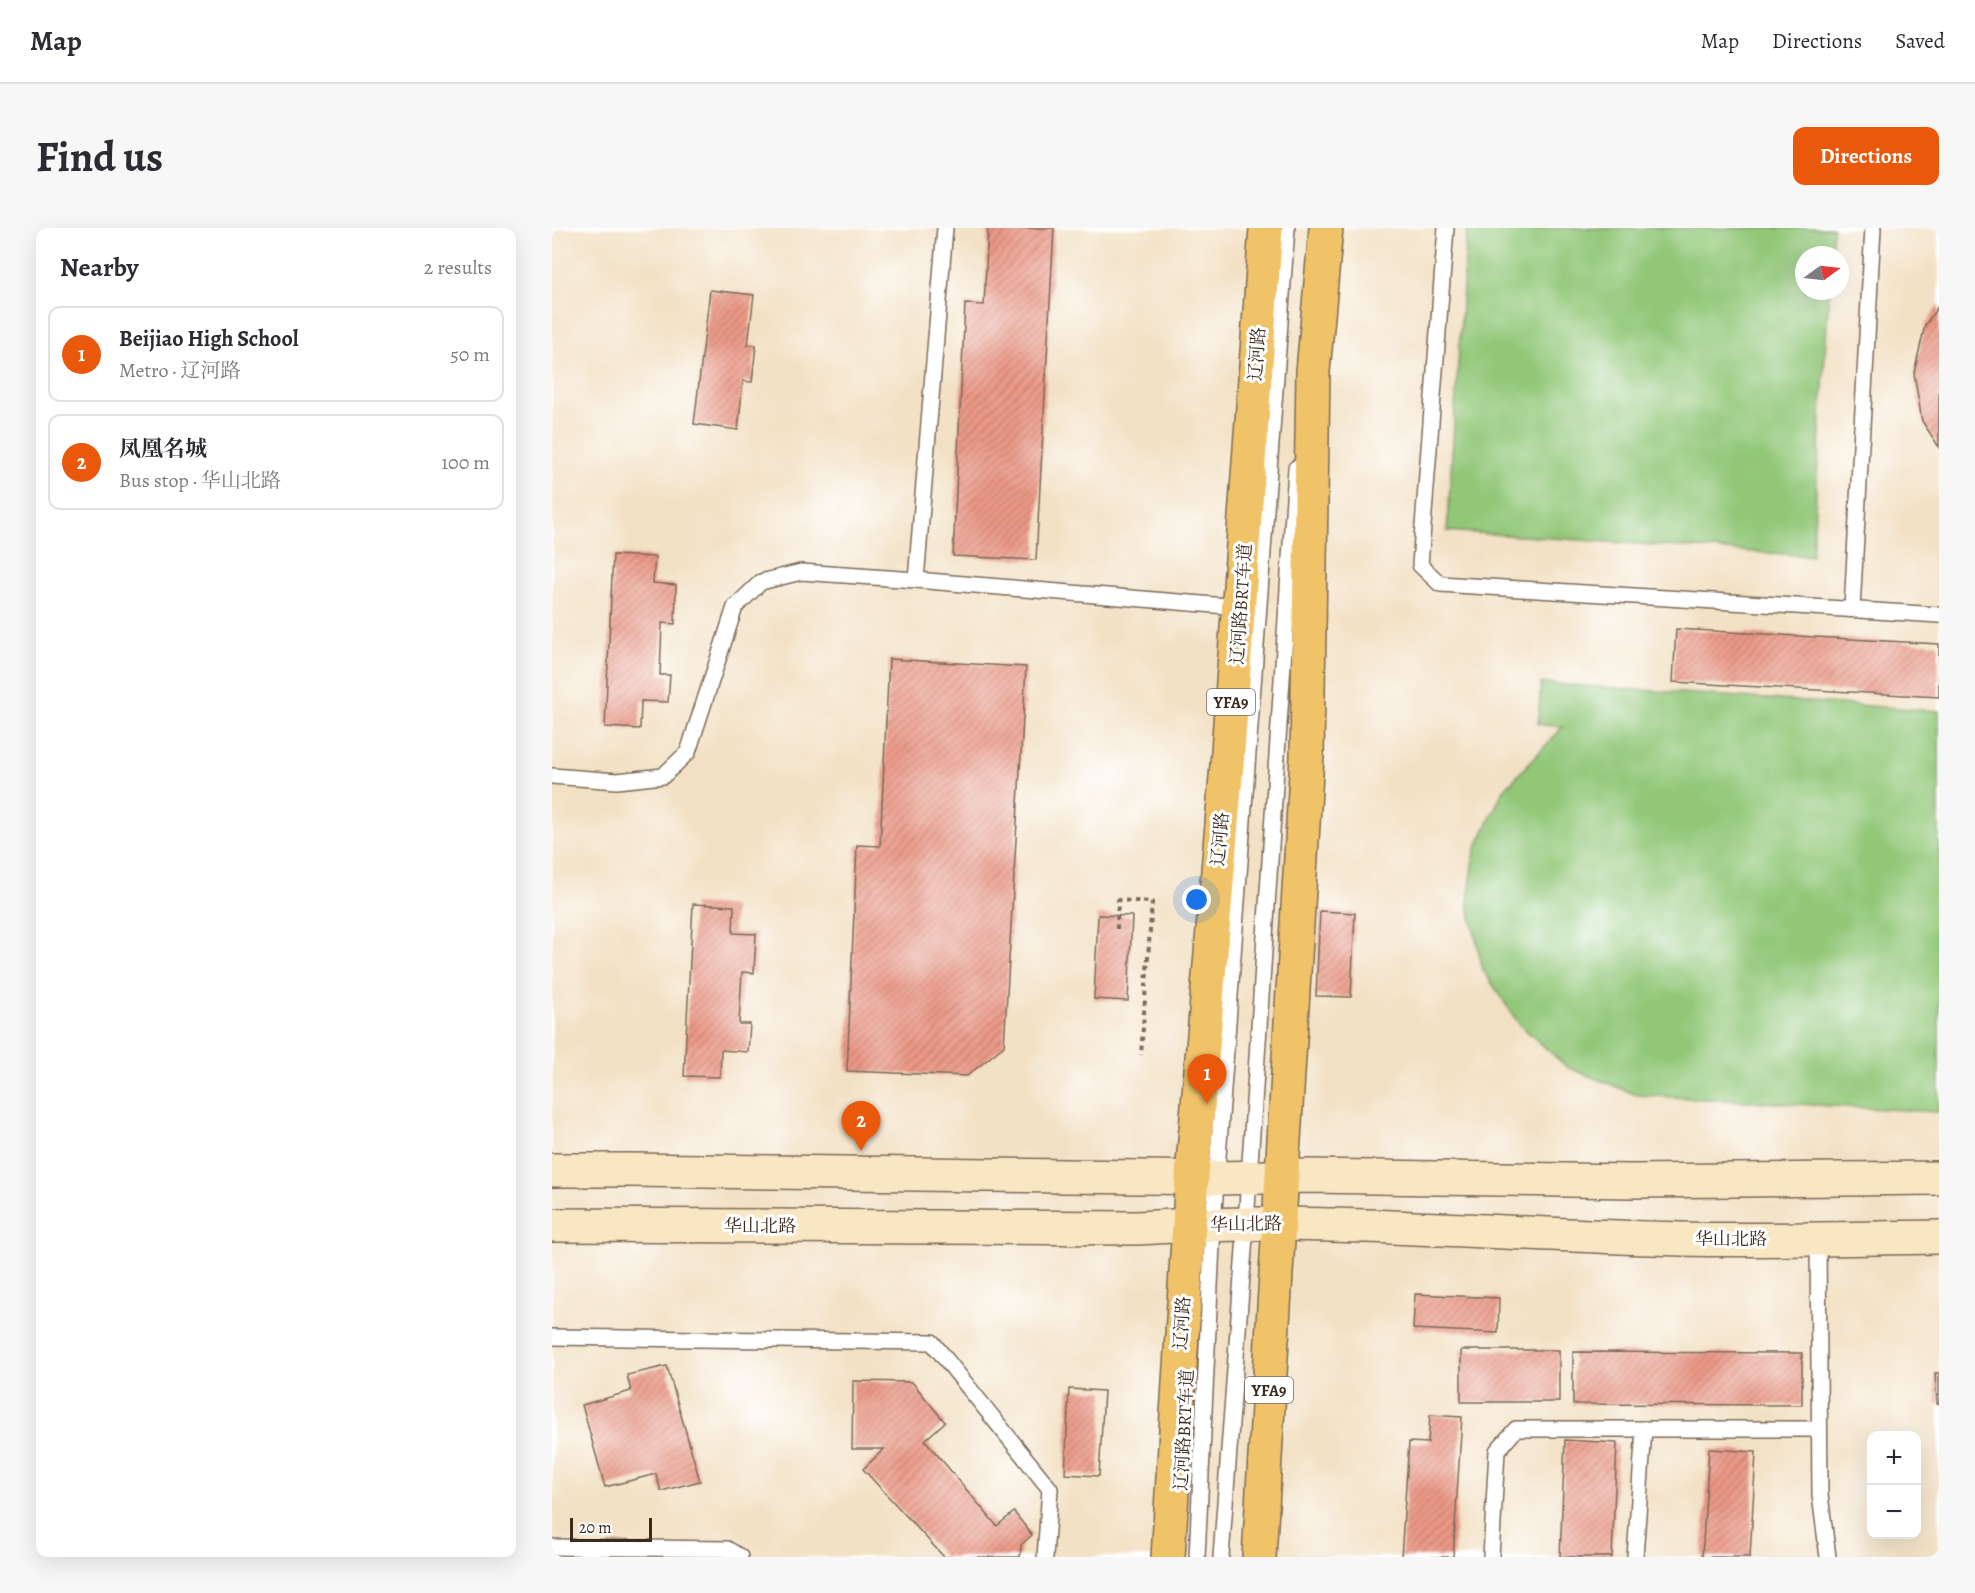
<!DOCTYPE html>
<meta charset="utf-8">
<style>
body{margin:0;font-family:Alegreya,"Noto Serif SC",serif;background:#f7f7f7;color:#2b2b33}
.controls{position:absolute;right:18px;bottom:18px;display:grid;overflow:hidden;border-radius:12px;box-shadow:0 6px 24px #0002}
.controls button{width:54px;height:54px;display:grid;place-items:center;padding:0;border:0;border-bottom:2px solid #e1e1e2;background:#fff;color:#2b2b33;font:30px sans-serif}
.compass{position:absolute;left:1243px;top:18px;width:54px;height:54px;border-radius:50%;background:#fff;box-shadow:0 6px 24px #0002;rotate:75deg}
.scale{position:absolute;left:18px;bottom:15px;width:82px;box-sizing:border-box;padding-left:6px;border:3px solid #3b2a1e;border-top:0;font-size:16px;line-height:21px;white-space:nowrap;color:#3b2a1e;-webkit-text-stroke:4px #fff;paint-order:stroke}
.you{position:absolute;left:645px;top:672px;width:21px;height:21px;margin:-15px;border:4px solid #fff;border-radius:50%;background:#1a73e8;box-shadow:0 0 0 9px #1a73e833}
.badge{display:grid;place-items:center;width:39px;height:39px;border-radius:50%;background:#ea580c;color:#fff;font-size:20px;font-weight:700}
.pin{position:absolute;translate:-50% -50px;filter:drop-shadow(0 2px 3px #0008)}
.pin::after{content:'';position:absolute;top:32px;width:21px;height:18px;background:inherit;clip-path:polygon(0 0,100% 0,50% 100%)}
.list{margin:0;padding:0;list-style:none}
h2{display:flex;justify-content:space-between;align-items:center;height:78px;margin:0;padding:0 24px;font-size:26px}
h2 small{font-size:20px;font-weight:400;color:#7c7c81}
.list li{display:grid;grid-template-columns:39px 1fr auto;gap:18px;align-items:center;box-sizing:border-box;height:96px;margin:0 12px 12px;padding:0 12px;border:2px solid #e1e1e2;border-radius:12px}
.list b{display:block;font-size:22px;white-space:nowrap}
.list p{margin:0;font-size:20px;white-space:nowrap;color:#7c7c81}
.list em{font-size:20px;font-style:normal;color:#7c7c81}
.map{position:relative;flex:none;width:1387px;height:1329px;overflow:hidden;border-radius:12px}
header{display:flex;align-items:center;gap:36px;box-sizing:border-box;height:84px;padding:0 30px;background:#fff;border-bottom:2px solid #e1e1e2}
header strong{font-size:28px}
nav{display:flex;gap:33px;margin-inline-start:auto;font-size:21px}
.intro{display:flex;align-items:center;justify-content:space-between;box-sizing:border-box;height:144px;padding:0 36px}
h1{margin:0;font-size:42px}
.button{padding:15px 27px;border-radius:12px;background:#ea580c;color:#fff;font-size:21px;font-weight:700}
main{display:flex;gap:36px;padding:0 36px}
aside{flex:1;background:#fff;border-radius:12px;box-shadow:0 6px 24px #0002}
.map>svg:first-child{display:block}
.pitch{fill:#92c778;stroke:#66784b;stroke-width:1.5}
.building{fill:url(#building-hatch)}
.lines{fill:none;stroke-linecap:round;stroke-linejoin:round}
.service-casing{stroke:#7b6a58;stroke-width:18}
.secondary-casing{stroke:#7b6a58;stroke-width:36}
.primary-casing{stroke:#7b6a58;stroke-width:36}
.path{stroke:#7b6a58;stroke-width:4;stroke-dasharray:4.5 4.5;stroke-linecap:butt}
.service{stroke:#fff;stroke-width:15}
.secondary{stroke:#f9e7c3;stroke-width:33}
.primary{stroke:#f0c369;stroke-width:33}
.labels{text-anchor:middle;stroke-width:6;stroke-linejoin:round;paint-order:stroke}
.shield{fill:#fff;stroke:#766a62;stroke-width:1.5}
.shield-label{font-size:16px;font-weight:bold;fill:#3b2a1e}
.street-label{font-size:18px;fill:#3b2a1e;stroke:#fff}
</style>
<header>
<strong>Map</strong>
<nav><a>Map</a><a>Directions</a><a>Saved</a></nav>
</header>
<div class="intro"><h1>Find us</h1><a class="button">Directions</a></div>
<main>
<aside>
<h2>Nearby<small>2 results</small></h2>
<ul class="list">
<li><span class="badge">1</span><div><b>Beijiao High School</b><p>Metro · 辽河路</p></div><em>50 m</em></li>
<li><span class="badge">2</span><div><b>凤凰名城</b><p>Bus stop · 华山北路</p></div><em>100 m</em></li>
</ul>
</aside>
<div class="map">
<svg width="1387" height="1329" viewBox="0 0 1387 1329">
<defs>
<pattern id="building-hatch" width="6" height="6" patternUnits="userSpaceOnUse" patternTransform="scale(1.5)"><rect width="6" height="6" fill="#ec9987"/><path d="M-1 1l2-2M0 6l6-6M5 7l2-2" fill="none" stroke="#c07d6e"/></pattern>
</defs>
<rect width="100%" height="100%" fill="#fff"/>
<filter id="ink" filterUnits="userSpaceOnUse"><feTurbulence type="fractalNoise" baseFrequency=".0167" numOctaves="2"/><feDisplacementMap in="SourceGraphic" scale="12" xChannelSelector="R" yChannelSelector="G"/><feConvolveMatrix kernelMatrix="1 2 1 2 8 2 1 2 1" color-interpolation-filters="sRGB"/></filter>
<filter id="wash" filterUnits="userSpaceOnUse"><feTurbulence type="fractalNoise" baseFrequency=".008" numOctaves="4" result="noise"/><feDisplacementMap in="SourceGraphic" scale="24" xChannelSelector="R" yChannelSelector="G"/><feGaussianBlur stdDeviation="1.35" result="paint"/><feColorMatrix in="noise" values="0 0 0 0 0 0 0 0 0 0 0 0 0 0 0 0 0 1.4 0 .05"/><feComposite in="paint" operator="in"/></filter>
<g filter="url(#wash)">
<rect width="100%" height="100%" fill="#f3e1c5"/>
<g class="pitch">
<polygon points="915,0 1281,0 1279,27 1252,27 1252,63 1277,63 1260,328 895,303"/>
<polygon points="989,455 1387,483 1387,884 1085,867 1015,839 967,796 931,742 916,674 923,623 951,563 1011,499 986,496"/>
</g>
<g id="blocks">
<g class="building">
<polygon points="436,0 502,0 484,332 401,328 413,76 432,77"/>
<polygon points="158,62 202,67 196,117 204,117 200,154 191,153 186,202 142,196"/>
<polygon points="1387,77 1387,219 1370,193 1362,145 1373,97"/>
<polygon points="61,327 103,329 101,355 124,357 123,396 110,395 108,447 118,447 116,474 89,473 88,501 53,499"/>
<polygon points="1124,401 1387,416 1387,469 1121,454"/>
<polygon points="337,431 474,439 452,818 415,848 295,843 305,617 328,618"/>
<polygon points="141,676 182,678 181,705 204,706 202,745 190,744 187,796 198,796 196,824 169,822 168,849 132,848"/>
<polygon points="768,683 803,685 799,769 764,768"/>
<polygon points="546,687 580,688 576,773 542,771"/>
<polygon points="863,1066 947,1070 946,1105 861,1101"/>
<rect x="909" y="1122" width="98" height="52"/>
<polygon points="1021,1124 1250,1125 1250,1177 1021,1176"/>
<polygon points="115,1138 148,1253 109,1263 104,1246 53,1259 30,1177 79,1163 75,1147"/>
<polygon points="1383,1145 1387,1145 1387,1176 1385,1176"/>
<polygon points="301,1153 360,1154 393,1194 373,1212 445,1298 462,1284 480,1307 469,1317 468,1329 392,1329 311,1241 332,1221 300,1221"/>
<polygon points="517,1161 552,1163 547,1248 513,1246"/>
<polygon points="878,1187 910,1189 901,1329 849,1329 857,1214 876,1215"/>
<polygon points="1013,1212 1065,1215 1060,1329 1008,1329"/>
<polygon points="1157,1221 1204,1224 1198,1329 1150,1329"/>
</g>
</g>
</g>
<g filter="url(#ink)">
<use href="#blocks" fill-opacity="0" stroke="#7b6a58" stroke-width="1.5"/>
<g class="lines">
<defs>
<g id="service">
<polyline points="894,0 868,337 888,356 1387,387"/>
<polyline points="364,352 393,0"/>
<polyline points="1300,381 1321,0"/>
<polyline points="0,548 65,553 111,548 136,524 183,379 209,354 249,344 364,352 686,379"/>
<polyline points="1266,1010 1268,1267 1276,1329"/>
<polyline points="0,1109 380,1114 498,1261 493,1329"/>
<polyline points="0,1319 175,1321 188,1329"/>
<polyline points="645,1329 661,996 735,0"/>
<polyline points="669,1329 694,995 744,240"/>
<polyline points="939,1329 945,1223 964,1201 1267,1201"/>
<polyline points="1083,1329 1092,1201"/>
</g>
<g id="secondary">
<polyline points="0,942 79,942 665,950 758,948 1079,953 1387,950"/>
<path d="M0,997L586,1000C767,988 948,1007 1129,1011C1215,1013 1301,1010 1387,1009"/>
</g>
<g id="primary">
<polyline points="616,1329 640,948 675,537 714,0"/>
<polyline points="707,1329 755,529 761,143 774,0"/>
</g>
</defs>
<use href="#service" class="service-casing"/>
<use href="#secondary" class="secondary-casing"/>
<use href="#primary" class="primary-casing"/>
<polyline class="path" points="565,701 566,672 600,674 589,827"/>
<use href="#service" class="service"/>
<use href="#secondary" class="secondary"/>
<use href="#primary" class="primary"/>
</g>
</g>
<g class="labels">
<g class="shield">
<rect x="655" y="461" width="48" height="26" rx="4.5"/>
<rect x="693" y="1149" width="48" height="26" rx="4.5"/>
</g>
<g class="shield-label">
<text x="679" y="480">YFA9</text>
<text x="717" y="1168">YFA9</text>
</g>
<g class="street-label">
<text transform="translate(705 126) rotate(-86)" y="6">辽河路</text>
<text transform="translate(689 376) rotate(-86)" y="6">辽河路BRT车道</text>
<text transform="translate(668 611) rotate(-85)" y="6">辽河路</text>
<text transform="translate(694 996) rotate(-1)" y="6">华山北路</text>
<text x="208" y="1004">华山北路</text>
<text x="1179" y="1017">华山北路</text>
<text transform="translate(630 1095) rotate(-86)" y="6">辽河路</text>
<text transform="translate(632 1202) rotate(-87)" y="6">辽河路BRT车道</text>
</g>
</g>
</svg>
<div class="controls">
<button>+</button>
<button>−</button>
</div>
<svg class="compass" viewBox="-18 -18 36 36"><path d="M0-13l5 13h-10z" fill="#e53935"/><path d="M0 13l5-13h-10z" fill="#7c7c81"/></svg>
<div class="scale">20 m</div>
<div class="you"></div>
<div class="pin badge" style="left:655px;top:876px">1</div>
<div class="pin badge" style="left:309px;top:923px">2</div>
</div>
</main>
